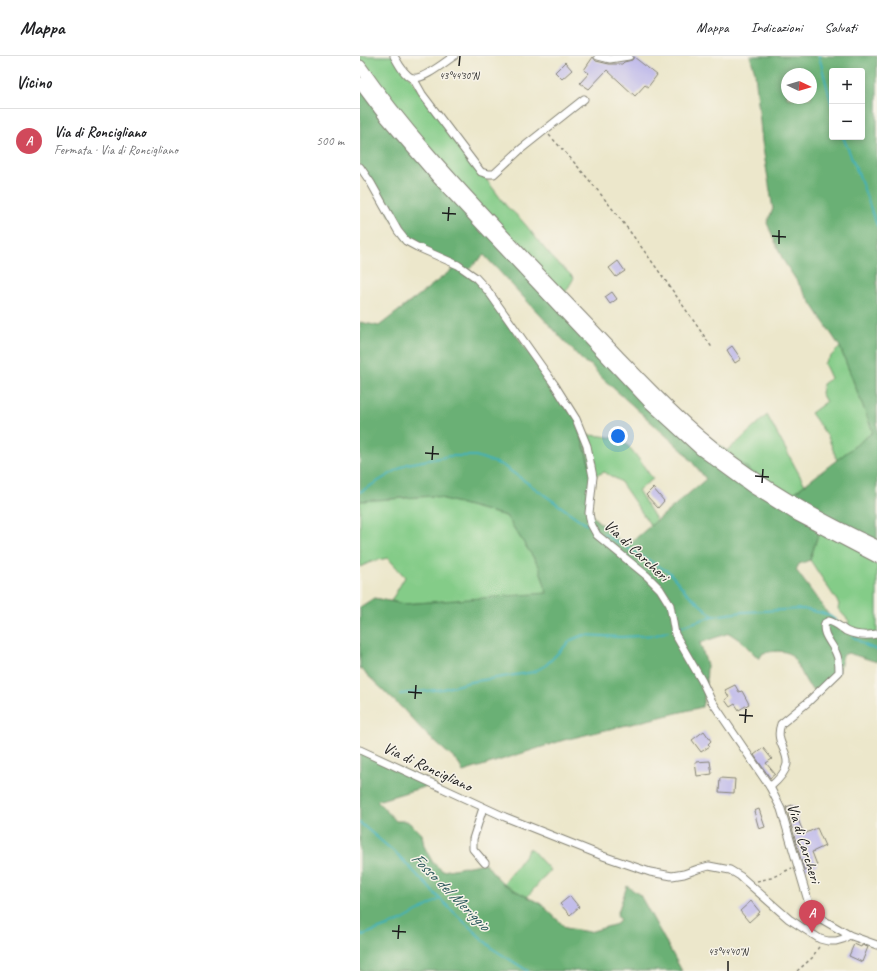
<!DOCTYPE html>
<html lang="it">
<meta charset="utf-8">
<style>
body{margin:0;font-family:Caveat,sans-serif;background:#f2f2f2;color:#202124}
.controls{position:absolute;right:12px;top:12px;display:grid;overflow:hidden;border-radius:4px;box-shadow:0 2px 6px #0003}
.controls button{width:36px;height:36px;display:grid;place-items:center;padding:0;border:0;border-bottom:1px solid #e0e0e0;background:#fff;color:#202124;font:20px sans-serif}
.compass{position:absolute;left:421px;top:12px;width:36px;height:36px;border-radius:50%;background:#fff;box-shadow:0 2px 6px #0003;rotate:94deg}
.you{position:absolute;left:258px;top:380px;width:14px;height:14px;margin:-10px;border:3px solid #fff;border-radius:50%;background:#1a73e8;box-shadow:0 0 0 6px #1a73e833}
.badge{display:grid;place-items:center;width:26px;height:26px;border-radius:50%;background:#d1495b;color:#fff;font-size:13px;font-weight:700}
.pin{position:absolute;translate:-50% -33px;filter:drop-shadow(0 1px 2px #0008)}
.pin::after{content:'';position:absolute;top:21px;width:14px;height:12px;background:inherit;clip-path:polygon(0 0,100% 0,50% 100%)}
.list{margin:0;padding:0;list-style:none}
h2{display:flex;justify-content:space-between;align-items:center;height:52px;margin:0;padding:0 16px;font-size:17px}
h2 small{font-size:13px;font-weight:400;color:#757577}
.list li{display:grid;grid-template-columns:26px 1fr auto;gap:12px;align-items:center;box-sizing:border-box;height:64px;padding:0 16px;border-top:1px solid #e0e0e0}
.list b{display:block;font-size:15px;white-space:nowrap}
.list p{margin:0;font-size:13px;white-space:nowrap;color:#757577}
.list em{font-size:13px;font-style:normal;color:#757577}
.map{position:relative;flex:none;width:517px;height:915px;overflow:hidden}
header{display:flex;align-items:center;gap:24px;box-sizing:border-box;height:56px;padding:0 20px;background:#fff;border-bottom:1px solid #e0e0e0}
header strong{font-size:19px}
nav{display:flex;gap:22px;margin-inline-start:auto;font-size:14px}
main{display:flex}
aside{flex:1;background:#fff}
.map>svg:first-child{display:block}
.green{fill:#84cc88;stroke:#507452}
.forest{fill:#6bb074;stroke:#446648;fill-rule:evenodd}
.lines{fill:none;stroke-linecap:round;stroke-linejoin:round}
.stream{stroke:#40b1b9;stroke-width:2}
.building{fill:#c2bdea}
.minor-casing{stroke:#848274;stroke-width:9}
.highway-casing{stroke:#848274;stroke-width:13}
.path{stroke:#848274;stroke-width:1.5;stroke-dasharray:3 3;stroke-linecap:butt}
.minor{stroke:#fff;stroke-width:7}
.highway{stroke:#fff;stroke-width:11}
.ticks{fill:none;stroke:#1c1c1c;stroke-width:1.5}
.labels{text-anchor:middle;stroke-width:3;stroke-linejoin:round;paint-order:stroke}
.street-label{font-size:16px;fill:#1c1c1c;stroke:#f7f3e8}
.water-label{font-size:17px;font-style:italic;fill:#2a585b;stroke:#f7f3e8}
.ticks-label{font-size:10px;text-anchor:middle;fill:#1c1c1c;stroke:#f7f3e8;stroke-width:3;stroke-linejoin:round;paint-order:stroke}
</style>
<header>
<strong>Mappa</strong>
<nav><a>Mappa</a><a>Indicazioni</a><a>Salvati</a></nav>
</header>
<main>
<aside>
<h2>Vicino<small></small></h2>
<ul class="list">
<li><span class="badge">A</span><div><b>Via di Roncigliano</b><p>Fermata · Via di Roncigliano</p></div><em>500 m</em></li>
</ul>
</aside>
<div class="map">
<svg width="517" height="915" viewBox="0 0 517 915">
<rect width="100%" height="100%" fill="#f7f3e8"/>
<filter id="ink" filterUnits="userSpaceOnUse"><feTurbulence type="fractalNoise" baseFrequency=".025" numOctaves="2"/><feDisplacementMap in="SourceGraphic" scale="8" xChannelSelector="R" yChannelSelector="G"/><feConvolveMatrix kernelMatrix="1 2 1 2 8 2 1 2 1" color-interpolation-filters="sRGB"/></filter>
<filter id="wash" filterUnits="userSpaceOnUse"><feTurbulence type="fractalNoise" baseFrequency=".012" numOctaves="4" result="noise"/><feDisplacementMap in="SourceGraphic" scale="16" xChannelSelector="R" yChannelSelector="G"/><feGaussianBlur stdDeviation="0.9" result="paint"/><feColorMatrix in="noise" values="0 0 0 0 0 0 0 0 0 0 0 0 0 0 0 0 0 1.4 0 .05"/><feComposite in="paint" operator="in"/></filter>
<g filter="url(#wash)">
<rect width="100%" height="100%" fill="#ece7cb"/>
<g class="green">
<path d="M0,0H34L147,151C165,164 176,184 191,200C197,208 207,214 214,222L202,242L108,141L0,10Z"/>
<polygon points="480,291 513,376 477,404 468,381 451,357 466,346 461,337 463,328 471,322 464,307"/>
<polygon points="407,359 445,429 426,442 362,398 379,385"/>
<path d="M222,379C234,379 253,380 263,386C273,392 285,413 293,423L278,434L297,465L291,470L260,425L244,416L233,421Z"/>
<polygon points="73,440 146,460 179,510 188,538 44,548 31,545 45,521 28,502 13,505 0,511 0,445"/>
<polygon points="460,472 517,501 517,578 485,574 489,565 478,553 479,548 450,504"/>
<polygon points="170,792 190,814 167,841 143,828"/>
</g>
<g class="forest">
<path d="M390,0H517V490L426,442L434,437L513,376L480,291L423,204L407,167L413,153L402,86L395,16ZM472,15H502V81H472ZM427,18H451V42H427Z"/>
<path d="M0,27L225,278L460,472L450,504L439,508L436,514L474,566L485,574L517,580V606L488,597L483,599L479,616L458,636C456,634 452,633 450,631C442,622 436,598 425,596C418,594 409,596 403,597L399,603L381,585L369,577L340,587L347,609L346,634L342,651L204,684L103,716L98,706L67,679L43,653L0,612V551L14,542L44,548L187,537L179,510L146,460L73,440L0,445V266L19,270L98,209L46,185L0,111ZM124,199L224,306L231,309L240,320L324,396L346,423L270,487L259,484L229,457L233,421L216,363L115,221L107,215Z"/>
<polygon points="0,694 74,728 17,745 36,765 47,765 62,778 64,790 73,807 83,815 125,807 143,828 181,848 206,872 229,876 257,868 260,863 257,859 267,830 280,839 322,915 0,915"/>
</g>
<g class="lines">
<g class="stream">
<polyline points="459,0 472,50"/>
<polyline points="483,81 500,122 517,170"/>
<polyline points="0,436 47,408 90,400 116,400 142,409 227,469"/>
<polyline points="243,478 309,516 327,537 353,560"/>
<polyline points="320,571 353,560 382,556 443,553 462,557 470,560 481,568"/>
<polyline points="492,580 505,589 517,594"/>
<polyline points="40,638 83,633 110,626 174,616 186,609 211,584 223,579 261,581 296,579 308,575"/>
<polyline points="0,767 38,799 80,843 133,893 168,915"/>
<polyline points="0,880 41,865 80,843"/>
</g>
</g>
<g id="blocks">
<g class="building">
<polygon points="233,1 236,5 249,8 262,8 264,6 272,4 274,1 297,19 288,31 285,29 275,40 247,14 229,33 220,27 229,17 224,14"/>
<polygon points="205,6 212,14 202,23 195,16"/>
<polygon points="258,205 265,215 256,221 249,212"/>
<polygon points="252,236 257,243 250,248 245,241"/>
<polygon points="372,290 381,303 375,307 367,294"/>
<polygon points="293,432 304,445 298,452 286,439"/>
<polygon points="375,629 379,636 382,635 389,648 379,654 375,648 370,651 365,644 369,641 365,634"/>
<polygon points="344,675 351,685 348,688 350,690 341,696 332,684"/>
<polygon points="403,692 412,703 406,707 415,718 410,722 394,699"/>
<polygon points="350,705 352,718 337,720 335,706"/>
<polygon points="360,722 375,723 374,737 359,736"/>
<polygon points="432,749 444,778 457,772 465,790 452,796 457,809 444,814 426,751"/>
<polygon points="399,753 405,771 399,773 394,755"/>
<polygon points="210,840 219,851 210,859 200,848"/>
<polygon points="391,845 400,856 389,866 380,855"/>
<polygon points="494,888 501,891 502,889 508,891 502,906 489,900"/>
</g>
</g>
</g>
<g filter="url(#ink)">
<use href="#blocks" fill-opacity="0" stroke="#848274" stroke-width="1"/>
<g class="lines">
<defs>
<g id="minor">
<path d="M34,0C38,7 44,19 52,22C62,25 85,6 94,0"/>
<polyline points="238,0 250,3 269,0"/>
<polyline points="53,22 62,38 121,116 128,118 134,118 161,93 224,43"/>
<polyline points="0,111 11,127 38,175 46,185 57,191 98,209 115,221 128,235 194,328 216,363 227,390 233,421 229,457 231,468 237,479 287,520 300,533 310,549 315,578 342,625 351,644 410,731 421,753 449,848 463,864 489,879 517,889"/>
<polyline points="0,694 145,761 243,800 290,816 312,820 324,818 338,813 349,810 370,814 380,820 429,863 460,883 468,885 476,885 483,883 489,879"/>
<path d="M410,731C447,700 411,695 421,668L448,646L479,616C479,609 479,603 476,597C472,587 461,578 465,567L469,565C476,567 480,571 486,575C495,579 507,580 517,578"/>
<polyline points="123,752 113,783 113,793 125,807"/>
</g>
<g id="highway">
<path d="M0,10C50,82 111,144 170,208C199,238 228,268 257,299C284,327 311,356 341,381C394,426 454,461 517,490"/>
<polyline points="0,27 24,59 78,122 290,347 340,393 392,431 437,459 517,501"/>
</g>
</defs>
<use href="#minor" class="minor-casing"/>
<use href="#highway" class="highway-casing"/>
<g class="path">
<path d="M189,79C251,144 302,219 353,293"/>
<polyline points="397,825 411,822 432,812"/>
<polyline points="437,915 452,902 460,889"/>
</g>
<use href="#minor" class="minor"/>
<use href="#highway" class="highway"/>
</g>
</g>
<path class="ticks" d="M99,10L100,0M82,157L96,158M88,165L89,151M412,180L426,181M419,188V174M65,397L79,398M72,404L73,390M395,420L409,421M402,427L403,413M48,636L62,637M55,643L56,629M379,659L393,660M385,667L386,653M32,875L46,876M38,883L39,869M368,915V905"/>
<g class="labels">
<g class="street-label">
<text transform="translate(277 494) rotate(43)" y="6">Via di Carcheri</text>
<text transform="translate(68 710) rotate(25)" y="6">Via di Roncigliano</text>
<text transform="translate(445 787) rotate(73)" y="6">Via di Carcheri</text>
</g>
<g class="water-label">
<text transform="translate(91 835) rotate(45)" y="6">Fosso del Meriggio</text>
</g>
</g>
<g class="ticks-label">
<text x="99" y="23">43°44'30"N</text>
<text x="368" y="899">43°44'40"N</text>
</g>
</svg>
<div class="controls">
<button>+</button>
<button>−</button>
</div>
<svg class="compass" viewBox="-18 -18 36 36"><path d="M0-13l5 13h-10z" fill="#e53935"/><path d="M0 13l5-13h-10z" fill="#757577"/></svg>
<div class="you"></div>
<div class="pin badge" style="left:452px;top:877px">A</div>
</div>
</main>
